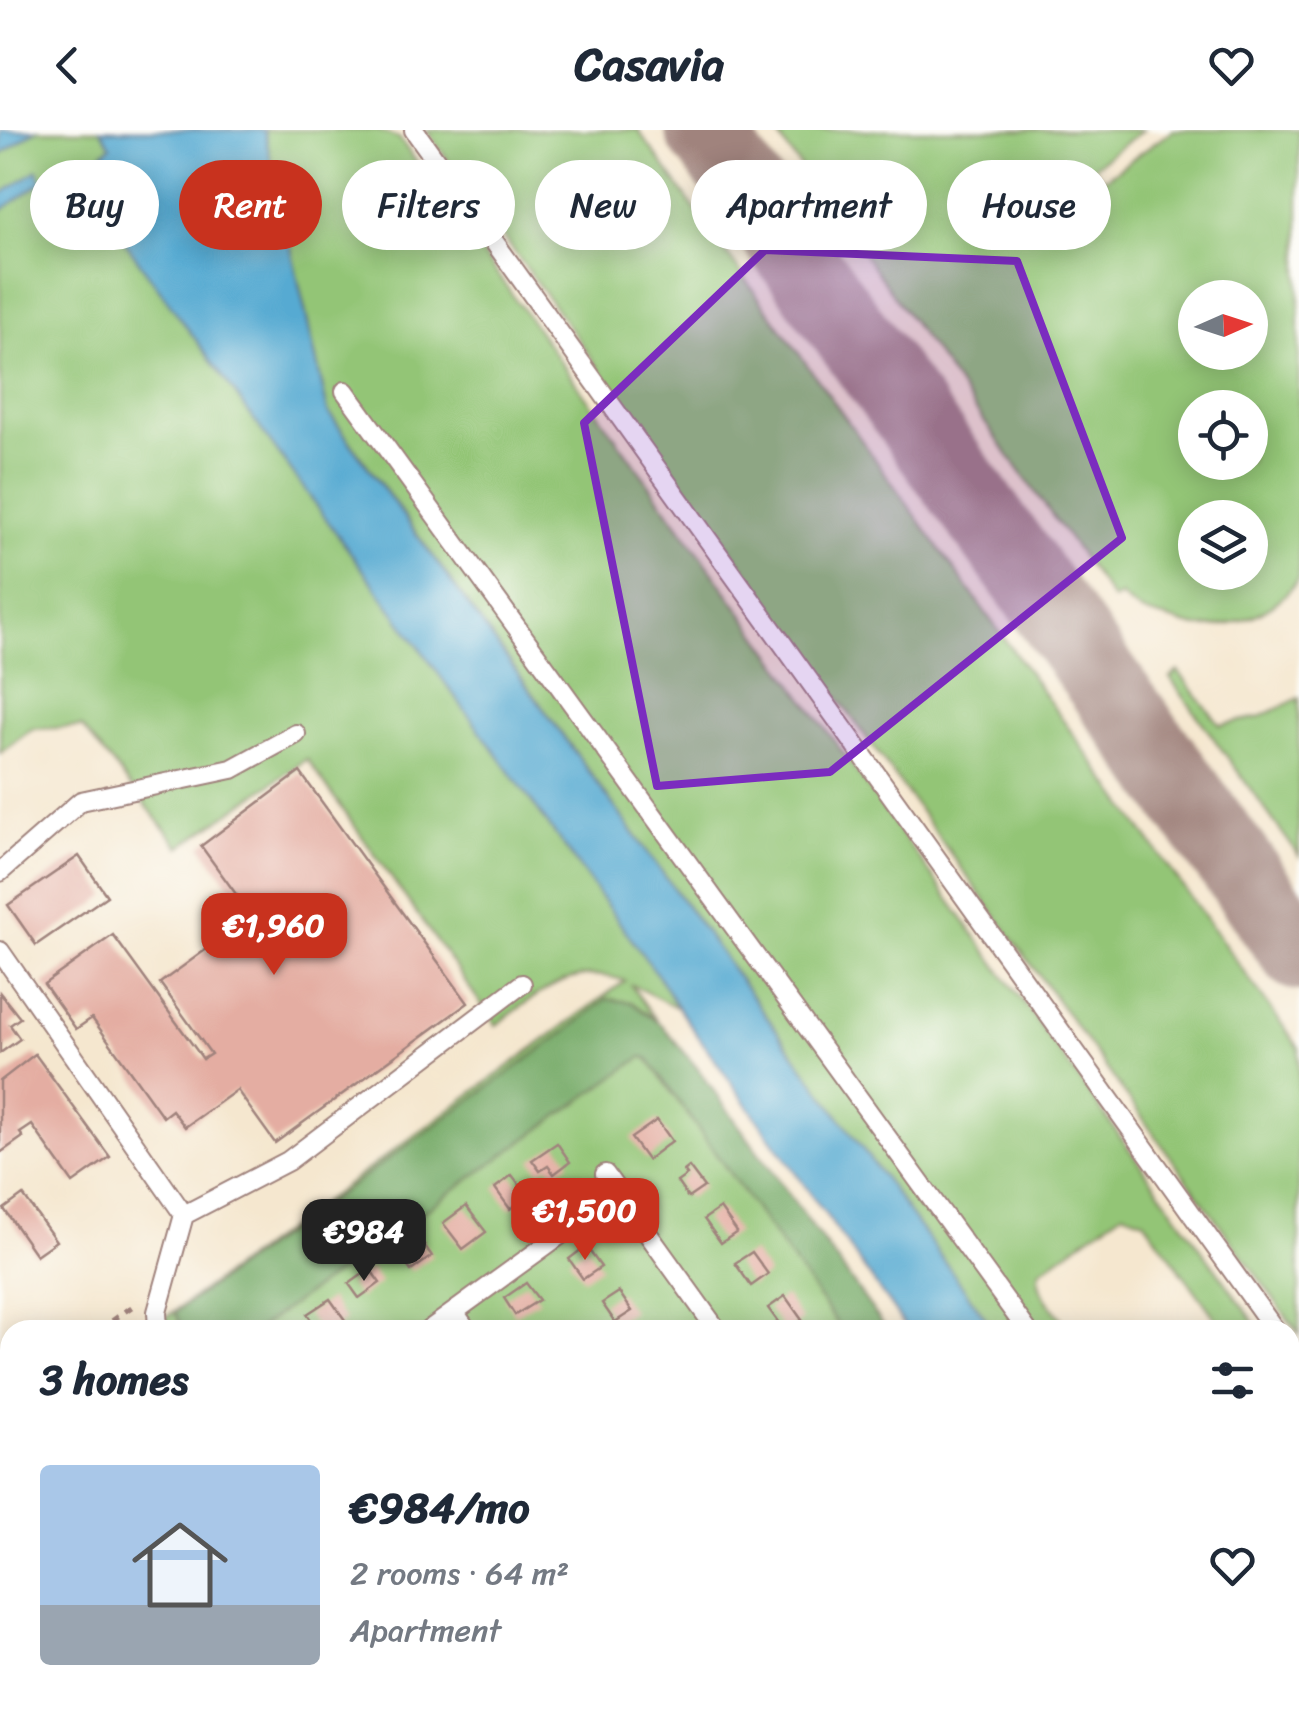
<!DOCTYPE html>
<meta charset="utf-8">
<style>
:root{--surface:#fff;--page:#f2f2f3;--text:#1f2937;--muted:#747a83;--line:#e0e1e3;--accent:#c8321e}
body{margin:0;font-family:Sriracha,sans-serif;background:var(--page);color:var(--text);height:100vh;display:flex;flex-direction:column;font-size:38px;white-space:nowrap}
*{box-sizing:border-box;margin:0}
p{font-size:32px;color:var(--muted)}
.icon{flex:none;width:55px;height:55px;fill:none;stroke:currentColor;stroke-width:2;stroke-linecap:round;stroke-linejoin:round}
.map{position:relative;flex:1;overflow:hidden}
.drawer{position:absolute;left:0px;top:1190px;width:1300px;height:390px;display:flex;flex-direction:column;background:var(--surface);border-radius:30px 30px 0 0;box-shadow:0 5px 25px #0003}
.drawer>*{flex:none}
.top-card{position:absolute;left:30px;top:30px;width:1240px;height:90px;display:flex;gap:20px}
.needle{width:65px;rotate:87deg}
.controls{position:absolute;left:1178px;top:150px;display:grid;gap:20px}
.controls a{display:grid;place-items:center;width:90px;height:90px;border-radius:50%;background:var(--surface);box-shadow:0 5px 25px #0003;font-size:50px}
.price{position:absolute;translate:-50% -85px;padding:0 22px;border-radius:20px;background:var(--accent);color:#fff;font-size:32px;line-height:65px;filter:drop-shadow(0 2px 5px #0008)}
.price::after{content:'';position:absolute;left:50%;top:60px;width:30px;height:22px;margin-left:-15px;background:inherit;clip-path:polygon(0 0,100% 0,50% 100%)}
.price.selected{background:#222;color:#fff}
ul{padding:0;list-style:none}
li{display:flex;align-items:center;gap:30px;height:250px;padding:0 40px}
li+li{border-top:2px solid var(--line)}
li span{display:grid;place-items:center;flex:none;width:280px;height:200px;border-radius:10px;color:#555}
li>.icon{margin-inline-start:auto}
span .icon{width:120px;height:120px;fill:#fffc;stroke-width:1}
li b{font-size:42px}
h2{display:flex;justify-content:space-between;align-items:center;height:120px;padding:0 40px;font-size:42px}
.tag{padding:0 35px;border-radius:45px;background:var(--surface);box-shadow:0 5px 25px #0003;font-size:35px;line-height:90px}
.tag.selected{background:var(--accent);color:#fff}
header{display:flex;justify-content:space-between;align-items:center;height:130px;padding:0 40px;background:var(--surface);font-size:45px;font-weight:700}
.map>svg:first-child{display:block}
.industrial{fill:#d1bfbd}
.green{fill:#93c576;stroke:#6e7250;stroke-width:2.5;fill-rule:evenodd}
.forest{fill:#76aa67;stroke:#606449;stroke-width:2.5}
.water{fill:#56aad2;stroke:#50647e;stroke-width:2.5}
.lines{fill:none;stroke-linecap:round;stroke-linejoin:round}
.taxiway{stroke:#a0837d;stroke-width:78}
.building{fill:#e4ada2}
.service-casing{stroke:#a0837d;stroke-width:22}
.path{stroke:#a0837d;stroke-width:5;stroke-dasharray:8 8;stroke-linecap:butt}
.service{stroke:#fff;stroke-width:18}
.marked{fill:#7b2cbf;fill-opacity:0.2;stroke:#7b2cbf;stroke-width:8;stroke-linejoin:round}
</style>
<header><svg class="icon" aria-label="back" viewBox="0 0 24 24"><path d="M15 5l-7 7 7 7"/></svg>Casavia<svg class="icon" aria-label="heart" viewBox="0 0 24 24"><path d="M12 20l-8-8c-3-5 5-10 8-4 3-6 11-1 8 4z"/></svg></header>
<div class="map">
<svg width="1299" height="1580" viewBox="0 0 1299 1580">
<rect width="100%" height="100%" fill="#fdfcf7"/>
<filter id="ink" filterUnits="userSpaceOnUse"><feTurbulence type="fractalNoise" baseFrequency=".01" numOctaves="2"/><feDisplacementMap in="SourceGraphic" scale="20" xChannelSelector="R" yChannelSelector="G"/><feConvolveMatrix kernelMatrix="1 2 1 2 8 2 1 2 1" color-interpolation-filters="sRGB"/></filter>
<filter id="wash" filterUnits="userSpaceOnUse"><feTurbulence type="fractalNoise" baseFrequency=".0048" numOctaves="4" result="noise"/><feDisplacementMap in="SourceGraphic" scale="40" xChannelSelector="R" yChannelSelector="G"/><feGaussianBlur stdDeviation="2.25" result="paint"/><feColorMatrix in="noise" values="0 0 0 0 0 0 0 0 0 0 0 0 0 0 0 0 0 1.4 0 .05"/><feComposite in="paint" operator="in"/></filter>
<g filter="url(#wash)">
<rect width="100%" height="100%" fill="#f5e7cf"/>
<path class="industrial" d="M10 1333V1570H328L336 1580H0V1342Z"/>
<path class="green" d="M36 0H100L111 16 78 47 659 847 678 878 630 854 882 1200H149L625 851C570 832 538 865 496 895L307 629 180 717 82 597 32 599 0 623V25Z
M264 0H376L399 8 1260 1200H1224L1144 1090 1123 1082 1041 1140C1031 1160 1058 1183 1070 1200H994L328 281Z
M426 0H638L1299 918V1204Z
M774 0H1143L1093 37 1103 50 1173 0H1299V448C1278 480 1236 499 1198 497 1188 496 1177 492 1168 489 1148 484 1135 481 1121 466L1113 470ZM1195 168H1250V222H1195ZM1195 278H1250V332H1195ZM1195 388H1250V442H1195Z
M1178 541 1220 595 1260 587 1299 568V726L1170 548Z
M1290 1241 1299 1254V1304L1290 1291Z
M350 1570H1151L1158 1580H357Z"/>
<path class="forest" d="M606 869 631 872 662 895 698 939 887 1200H842L647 928 642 927 256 1200H183L175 1182 568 900Z
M302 1570H344L352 1580H309Z
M1110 1570H1152L1159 1580H1117Z"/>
<path class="water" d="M0 0H36L0 25Z
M100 0H264L328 282 994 1200H908L678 878 659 847 77 46 111 16Z
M37 40 42 52 0 81V65Z
M587 1570H652L639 1580H575Z
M1173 1570H1249L1255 1580H1180Z"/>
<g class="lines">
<path class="taxiway" d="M704 0 1299 822"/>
</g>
<g id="blocks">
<path class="building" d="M300 642 468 873 275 1013 237 960 185 997 172 980 163 987 92 888 76 899 44 854 113 805 203 929 211 924 160 853 252 786 201 716Z
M79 726 107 766 36 815 8 775Z
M0 863 20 888 10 895 20 909 0 923Z
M35 924 110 1027 73 1053 32 995 20 1003 23 1007 0 1023V951Z
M657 990 672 1011 647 1030 631 1008Z
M557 1013 570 1032 554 1044 548 1036 540 1041 532 1030Z
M689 1037 704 1057 688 1068 677 1052 687 1045 684 1041Z
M512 1045 528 1066 510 1079 495 1058Z
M23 1065 56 1111 36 1125 4 1079Z
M466 1076 486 1102 463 1119 443 1093Z
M720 1078 737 1102 721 1113 704 1089Z
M422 1112 432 1126 411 1141 401 1127Z
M586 1116 601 1137 583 1149 569 1129Z
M752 1122 768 1144 751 1156 735 1133Z
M370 1139 380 1153 359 1168 349 1154Z
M526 1153 539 1170 515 1185 504 1168Z
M619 1162 632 1181 615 1192 602 1173Z
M785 1166 802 1190 789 1200H784L768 1178Z
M330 1169 345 1190 331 1200H318L307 1184Z
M213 1570H297L301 1575 293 1580H199Z
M412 1570H424L431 1580H398Z
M823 1570H828L835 1580H809Z"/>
</g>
</g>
<g filter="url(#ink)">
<use href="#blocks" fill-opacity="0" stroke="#a0837d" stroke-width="2.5"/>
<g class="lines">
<g class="service-casing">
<path id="service" d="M414 0 1275 1200
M345 261 1027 1200
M0 742 81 671 232 639 296 604
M0 821 184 1085 157 1182 158 1200
M605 1044 717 1200
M184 1085 288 1031 522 854
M454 1182 467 1200
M429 1200 618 1063
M1290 1220 1299 1233
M0 1231 10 1245
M0 1325 10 1318
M1290 1511 1299 1515
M483 1570 490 1580
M984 1570 991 1580
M518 1580 532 1570
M779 1580 793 1570"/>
</g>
<path class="path" d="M99 1200 133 1176"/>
<use href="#service" class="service"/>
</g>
</g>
<path class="marked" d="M765 120 1017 131 1122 408 830 642 657 656 584 293Z"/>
</svg>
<div class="controls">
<a><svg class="needle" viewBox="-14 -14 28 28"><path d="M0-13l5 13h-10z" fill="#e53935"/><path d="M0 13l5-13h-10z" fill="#747a83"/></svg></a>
<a><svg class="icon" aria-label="locate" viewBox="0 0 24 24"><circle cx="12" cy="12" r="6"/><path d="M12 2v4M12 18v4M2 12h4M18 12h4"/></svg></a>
<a><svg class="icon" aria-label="layers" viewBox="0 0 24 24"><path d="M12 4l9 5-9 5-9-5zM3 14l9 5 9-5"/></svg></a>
</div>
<b class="price" style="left:274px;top:848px">€1,960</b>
<b class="price" style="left:585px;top:1133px">€1,500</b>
<b class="price selected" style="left:364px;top:1154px">€984</b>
<div class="top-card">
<a class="tag">Buy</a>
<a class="tag selected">Rent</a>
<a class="tag">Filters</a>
<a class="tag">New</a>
<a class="tag">Apartment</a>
<a class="tag">House</a>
</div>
<section class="drawer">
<h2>3 homes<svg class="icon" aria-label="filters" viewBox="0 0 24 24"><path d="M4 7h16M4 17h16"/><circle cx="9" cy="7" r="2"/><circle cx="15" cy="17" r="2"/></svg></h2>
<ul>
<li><span style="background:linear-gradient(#a9c7e8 70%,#9aa5b1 0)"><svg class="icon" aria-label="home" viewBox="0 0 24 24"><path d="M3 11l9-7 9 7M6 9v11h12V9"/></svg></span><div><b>€984/mo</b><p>2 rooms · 64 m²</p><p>Apartment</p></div><svg class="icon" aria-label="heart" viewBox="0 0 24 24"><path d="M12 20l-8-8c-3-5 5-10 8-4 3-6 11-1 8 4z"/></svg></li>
</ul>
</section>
</div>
